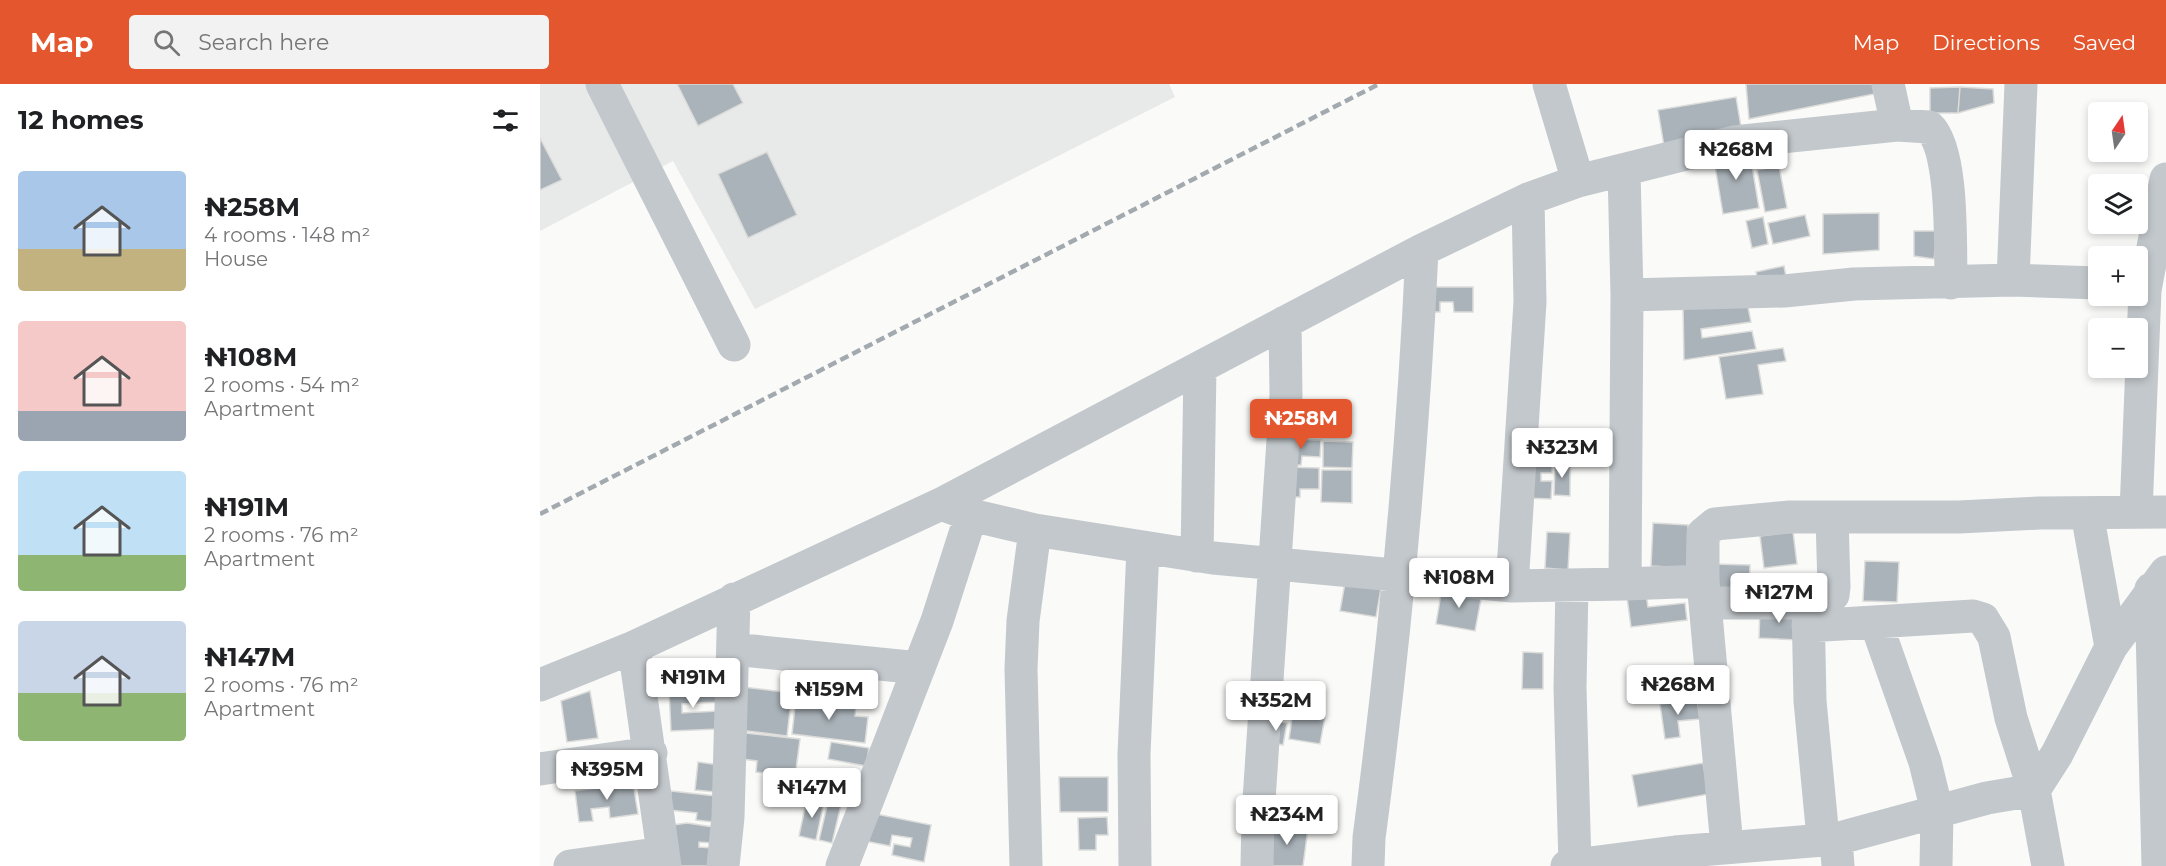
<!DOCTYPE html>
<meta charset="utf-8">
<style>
:root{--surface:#fff;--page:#f2f2f2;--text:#202124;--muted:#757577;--accent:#e4572e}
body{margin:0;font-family:Montserrat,sans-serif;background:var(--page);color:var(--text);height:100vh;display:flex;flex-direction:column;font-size:22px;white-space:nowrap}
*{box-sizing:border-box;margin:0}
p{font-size:20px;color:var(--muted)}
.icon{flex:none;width:33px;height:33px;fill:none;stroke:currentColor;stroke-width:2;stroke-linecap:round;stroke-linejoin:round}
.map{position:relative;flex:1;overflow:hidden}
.panel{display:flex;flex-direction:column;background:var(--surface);width:540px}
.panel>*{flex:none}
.needle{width:39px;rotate:13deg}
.controls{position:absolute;left:1548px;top:18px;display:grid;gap:12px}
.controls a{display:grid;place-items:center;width:60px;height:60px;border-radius:6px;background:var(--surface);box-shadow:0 3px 9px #0003;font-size:30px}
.price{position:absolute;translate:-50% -51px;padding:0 14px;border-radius:6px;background:#fff;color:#222;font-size:20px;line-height:39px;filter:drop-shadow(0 2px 3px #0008)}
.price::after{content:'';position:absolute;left:50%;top:36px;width:18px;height:14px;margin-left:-9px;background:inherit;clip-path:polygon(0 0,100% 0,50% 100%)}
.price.active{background:var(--accent);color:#fff}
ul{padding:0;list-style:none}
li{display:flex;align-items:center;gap:18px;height:150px;padding:0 18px}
li span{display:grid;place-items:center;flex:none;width:168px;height:120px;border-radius:6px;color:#555}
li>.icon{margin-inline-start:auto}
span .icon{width:72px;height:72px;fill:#fffc;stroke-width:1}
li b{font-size:26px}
h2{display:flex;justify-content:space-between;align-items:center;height:72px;padding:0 18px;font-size:26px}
header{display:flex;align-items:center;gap:36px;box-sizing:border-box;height:84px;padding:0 30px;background:var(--accent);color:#fff}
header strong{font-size:28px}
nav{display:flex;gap:33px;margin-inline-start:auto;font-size:21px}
.search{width:420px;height:54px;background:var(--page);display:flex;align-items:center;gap:15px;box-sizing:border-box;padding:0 21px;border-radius:6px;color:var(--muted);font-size:22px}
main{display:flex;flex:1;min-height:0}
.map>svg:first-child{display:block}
.built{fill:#e8e9e9}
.building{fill:#aab3b9;stroke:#dcdcda;stroke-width:1.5}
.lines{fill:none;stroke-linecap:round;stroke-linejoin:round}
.minor{stroke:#c3c8cc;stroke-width:33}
.rail{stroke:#a2aab0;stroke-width:4.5;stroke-dasharray:9 4.5;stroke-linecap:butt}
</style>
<header>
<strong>Map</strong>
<div class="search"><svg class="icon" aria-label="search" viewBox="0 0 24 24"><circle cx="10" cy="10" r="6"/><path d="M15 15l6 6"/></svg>Search here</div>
<nav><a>Map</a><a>Directions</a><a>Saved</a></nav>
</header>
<main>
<section class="panel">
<h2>12 homes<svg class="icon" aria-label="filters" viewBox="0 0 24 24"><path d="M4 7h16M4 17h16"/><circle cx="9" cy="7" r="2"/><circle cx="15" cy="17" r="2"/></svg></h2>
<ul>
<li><span style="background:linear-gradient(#a9c7e8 65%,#c2b280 0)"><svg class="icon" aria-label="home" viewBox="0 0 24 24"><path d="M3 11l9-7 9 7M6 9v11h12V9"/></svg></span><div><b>₦258M</b><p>4 rooms · 148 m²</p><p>House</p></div></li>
<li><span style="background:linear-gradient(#f6c9c9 75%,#9aa5b1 0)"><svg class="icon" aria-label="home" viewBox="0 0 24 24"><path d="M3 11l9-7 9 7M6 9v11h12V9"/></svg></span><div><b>₦108M</b><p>2 rooms · 54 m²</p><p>Apartment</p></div></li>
<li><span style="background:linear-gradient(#bfe0f5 70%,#8fb573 0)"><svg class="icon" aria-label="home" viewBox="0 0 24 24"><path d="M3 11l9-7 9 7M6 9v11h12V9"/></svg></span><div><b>₦191M</b><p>2 rooms · 76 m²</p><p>Apartment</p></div></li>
<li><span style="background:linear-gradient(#c9d6e8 60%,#8fb573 0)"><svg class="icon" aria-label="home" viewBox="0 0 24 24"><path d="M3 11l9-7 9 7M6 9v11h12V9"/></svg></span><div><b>₦147M</b><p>2 rooms · 76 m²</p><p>Apartment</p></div></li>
</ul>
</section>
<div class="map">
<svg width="1626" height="782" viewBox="0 0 1626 782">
<rect width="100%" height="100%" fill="#fafaf8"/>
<path class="built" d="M0 0H629L635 13 215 225 133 77 0 147Z"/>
<path class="building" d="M137 0H193L203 19 158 42Z
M1206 0H1333L1334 10 1209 35Z
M1420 3 1418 29H1390V4Z
M1420 3 1453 5 1454 19 1418 29Z
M1196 13 1202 49 1124 62 1118 26Z
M0 54 22 96 0 106Z
M1209 64 1219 124 1183 130 1173 70Z
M227 68 257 131 208 154 178 90Z
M1239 82 1247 124 1225 128 1217 86Z
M1339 129V166L1283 170V130Z
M1265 131 1270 152 1233 160 1228 139Z
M1223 133 1228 160 1212 164 1206 137Z
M1374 147H1398L1394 175 1374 172Z
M1244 182 1247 198 1219 204 1216 188Z
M889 203H933V228H914L913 218H900V228H889Z
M1143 223H1208L1211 238 1161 245 1162 254 1212 247 1216 265 1144 276Z
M1243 264 1246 277 1218 281 1223 310 1186 315 1179 273Z
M745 355 781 356 780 373 762 372 761 381H745Z
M783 357 813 358 812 384 783 383Z
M988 378 1012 379V389H1001V397H1012L1011 415 987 414Z
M1015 378 1030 379V412L1014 411Z
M744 383 779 384V405H760V413H744Z
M782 386H812V419L781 418Z
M1113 439 1148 441 1147 484 1111 482Z
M1007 448 1030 449 1028 486 1005 484Z
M1253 448 1257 480 1224 484 1220 452Z
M1325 477 1359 478 1357 518 1323 517Z
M1172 480 1210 481 1209 508 1172 507Z
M806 493 842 499 836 533 800 527Z
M1105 503 1108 523 1145 519 1147 536 1091 543 1086 506Z
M902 504 942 510 935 547 896 540Z
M1220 524 1258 526V556L1219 554Z
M983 568 1003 569V605H982Z
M178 603V618L142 620V629L179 627V645L131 647 129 605Z
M203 603 252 609 247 652 199 646Z
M50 607 58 654 27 658 21 617Z
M256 614 316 621 315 632 328 633 325 659 252 650Z
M1157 616 1160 635 1138 637 1140 653 1125 655 1120 620Z
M753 628 785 633 780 660 749 655Z
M728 636 747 639 743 661 725 657Z
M205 649 260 655 255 693 216 688 217 677 202 675Z
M291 658 329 664 326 682 288 675Z
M158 678 179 681 176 708 155 706Z
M1163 679 1169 710 1098 723 1092 691Z
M519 693H568V728H520Z
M93 699 98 730 70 734 69 723 51 725 53 737 39 738 35 707Z
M131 707 176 712 173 738 156 736 157 729 129 726Z
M267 714 284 718 276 756 259 752Z
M288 718 301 721 292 759 279 756Z
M331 729 391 741 384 778 352 771 354 760 370 763 372 754 352 751 350 762 325 757Z
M567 733 568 751H556V766H539L538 734Z
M147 739 173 743 172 759 159 758V763L173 764 172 782H137L133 741Z
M733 740 768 744 763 782H727Z"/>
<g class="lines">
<path class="minor" d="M62 0 194 261
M1009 0 1038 97
M1348 0 1357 41
M1473 196 1481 0
M1087 211 1244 207 1314 200 1473 196 1558 199
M401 420 882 166 988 115 1038 97 1194 58 1357 41 1389 43C1414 66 1410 163 1411 199
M1596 428 1605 206 1626 95
M1547 429 1571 563
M657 472 660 283
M1163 497 1187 763
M1085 500 1163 497V450L1175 440 1250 433H1419L1500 429 1626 428
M1032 501 1030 604 1035 781
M972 502 990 218 988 115
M1611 505 1618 782
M1166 519H1284L1293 511 1294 503 1292 433
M1268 521 1270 617 1283 754
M1336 539 1385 678 1397 727 1396 782
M1268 542 1433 532 1443 535 1454 553 1471 634 1494 706 1508 782
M94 563 401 420 431 431 495 446 673 474 972 502 1085 500 1087 211 1084 86
M193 565 379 584
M0 601 94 563 125 782
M0 685 111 669
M1296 755 1298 782
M30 782 123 769
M183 782 188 733 194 515
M302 782 397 537 431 431
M486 782 481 585 483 537 495 446
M595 782 594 670 603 464
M717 782 718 731 746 311 745 238
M828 782 829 754C855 557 873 364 882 166
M1027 782 1135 768 1296 755 1447 714 1494 706 1517 670 1571 563 1626 488"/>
<path class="rail" d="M0 430 839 0"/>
</g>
</svg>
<div class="controls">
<a><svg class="needle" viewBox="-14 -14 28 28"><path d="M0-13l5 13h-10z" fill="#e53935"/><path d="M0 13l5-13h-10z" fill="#757577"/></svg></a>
<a><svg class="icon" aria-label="layers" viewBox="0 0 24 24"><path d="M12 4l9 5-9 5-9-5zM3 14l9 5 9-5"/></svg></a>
<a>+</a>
<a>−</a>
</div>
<b class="price" style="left:1196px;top:97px">₦268M</b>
<b class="price active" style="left:761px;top:366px">₦258M</b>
<b class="price" style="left:1022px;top:395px">₦323M</b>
<b class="price" style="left:919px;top:525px">₦108M</b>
<b class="price" style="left:1239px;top:540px">₦127M</b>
<b class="price" style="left:153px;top:625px">₦191M</b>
<b class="price" style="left:1138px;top:632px">₦268M</b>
<b class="price" style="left:289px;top:637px">₦159M</b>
<b class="price" style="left:736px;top:648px">₦352M</b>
<b class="price" style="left:67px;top:717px">₦395M</b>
<b class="price" style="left:272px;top:735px">₦147M</b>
<b class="price" style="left:747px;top:762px">₦234M</b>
</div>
</main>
